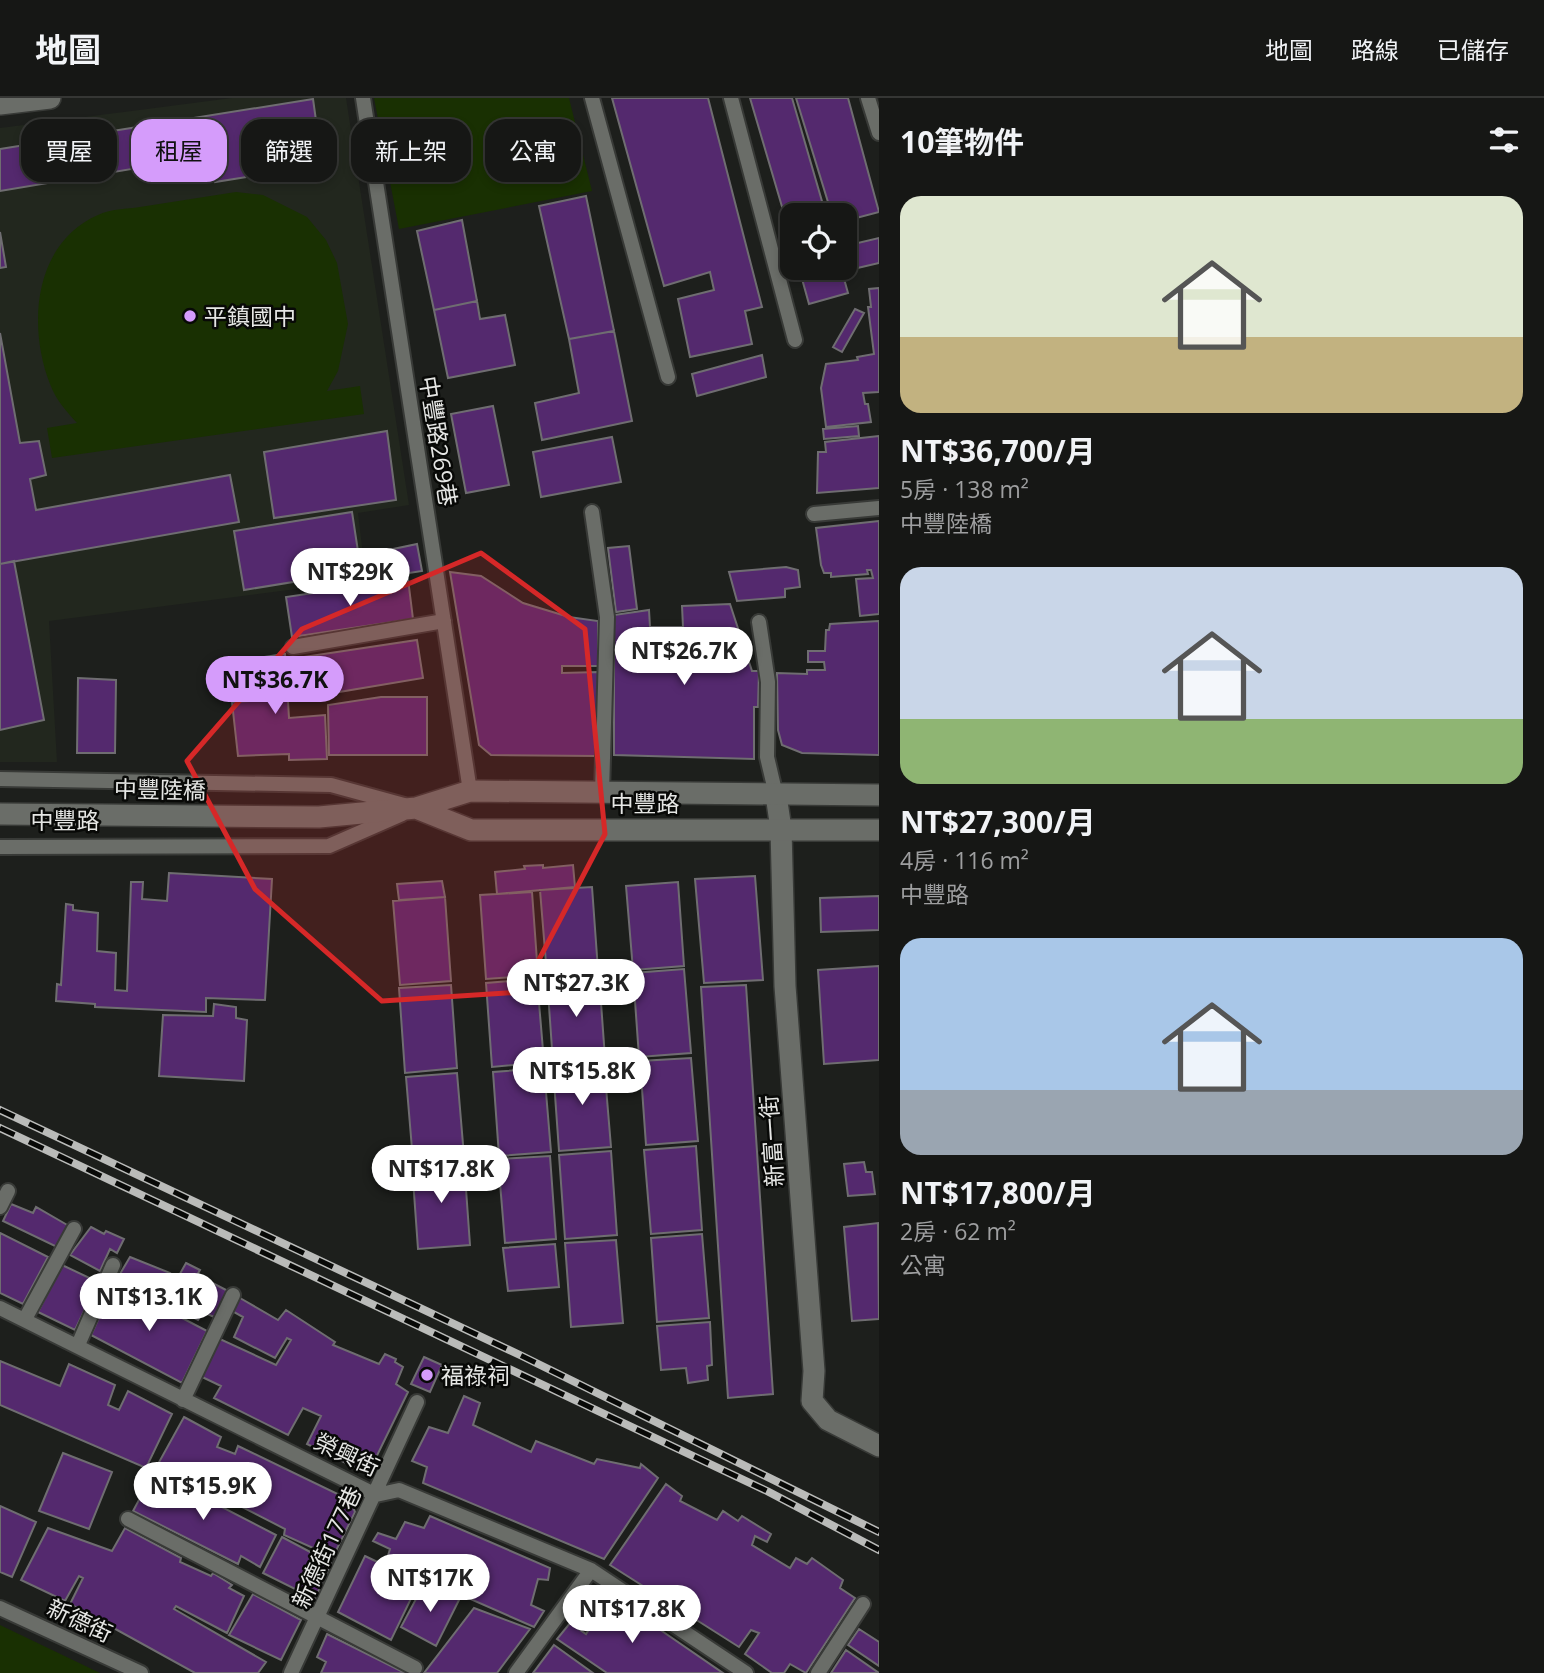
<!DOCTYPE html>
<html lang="zh-TW">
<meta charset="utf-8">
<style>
:root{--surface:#161715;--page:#1f201e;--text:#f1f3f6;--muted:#9e9fa0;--line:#353634;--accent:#d59cfb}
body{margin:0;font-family:"Open Sans","Noto Sans TC",sans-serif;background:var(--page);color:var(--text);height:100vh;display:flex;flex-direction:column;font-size:26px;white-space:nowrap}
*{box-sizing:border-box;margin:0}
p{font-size:23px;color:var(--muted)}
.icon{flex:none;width:38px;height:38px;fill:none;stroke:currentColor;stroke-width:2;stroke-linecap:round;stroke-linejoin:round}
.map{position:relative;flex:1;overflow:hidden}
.details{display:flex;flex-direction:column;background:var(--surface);width:665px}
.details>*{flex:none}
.banner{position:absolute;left:21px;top:21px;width:665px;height:63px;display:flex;gap:14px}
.controls{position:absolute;left:780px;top:105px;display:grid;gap:14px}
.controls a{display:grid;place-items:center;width:77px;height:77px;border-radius:14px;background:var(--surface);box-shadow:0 4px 10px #0003,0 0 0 2px var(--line);font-size:35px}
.price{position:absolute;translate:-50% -60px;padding:0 16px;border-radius:24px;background:#fff;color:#222;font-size:23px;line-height:46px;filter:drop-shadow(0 2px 4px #0008)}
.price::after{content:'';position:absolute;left:50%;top:42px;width:21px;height:16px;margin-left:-10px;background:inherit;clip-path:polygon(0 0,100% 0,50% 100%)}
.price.active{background:var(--accent);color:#111}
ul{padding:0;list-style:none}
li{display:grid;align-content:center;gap:14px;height:371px;padding:0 21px}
li span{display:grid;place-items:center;height:217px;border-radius:21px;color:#555}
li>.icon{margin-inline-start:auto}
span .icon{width:126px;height:126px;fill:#fffc;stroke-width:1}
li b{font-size:30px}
h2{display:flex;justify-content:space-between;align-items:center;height:84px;padding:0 21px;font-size:30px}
.tag{padding:0 24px;border-radius:21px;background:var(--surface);box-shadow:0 4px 10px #0003,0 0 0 2px var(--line);font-size:24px;line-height:63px}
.tag.active{background:var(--accent);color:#111}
header{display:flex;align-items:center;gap:42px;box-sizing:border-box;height:98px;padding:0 35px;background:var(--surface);border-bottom:2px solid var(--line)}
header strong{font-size:33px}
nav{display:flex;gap:38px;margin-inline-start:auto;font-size:24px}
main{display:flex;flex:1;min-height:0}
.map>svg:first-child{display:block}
.built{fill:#22271e}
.green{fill:#193002}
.building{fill:#54296e;stroke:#6f6d71;stroke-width:2}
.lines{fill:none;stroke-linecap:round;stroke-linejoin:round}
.lane-casing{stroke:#383a37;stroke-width:18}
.street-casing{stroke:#383a37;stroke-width:24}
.secondary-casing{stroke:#383a37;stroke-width:24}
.lane{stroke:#6a6d68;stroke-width:14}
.street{stroke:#6a6d68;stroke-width:21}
.secondary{stroke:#6a6d68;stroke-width:21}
.rail-casing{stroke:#babbb9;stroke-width:8}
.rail{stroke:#080907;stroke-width:5;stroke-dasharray:16;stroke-linecap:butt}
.marked{fill:#d62828;fill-opacity:0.2;stroke:#d62828;stroke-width:5;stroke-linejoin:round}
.poi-dot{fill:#d59cfb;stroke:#080907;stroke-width:2.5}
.labels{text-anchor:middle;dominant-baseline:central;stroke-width:5;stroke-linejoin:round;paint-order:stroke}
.poi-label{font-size:23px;fill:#e5e6e4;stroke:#080907;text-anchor:start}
.street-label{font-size:23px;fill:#e5e6e4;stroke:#080907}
</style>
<header>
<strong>地圖</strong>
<nav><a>地圖</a><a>路線</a><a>已儲存</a></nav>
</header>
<main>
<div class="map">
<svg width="879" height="1575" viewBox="0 0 879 1575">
<rect width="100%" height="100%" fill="#1d1f1c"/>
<path class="built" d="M232 0H346L409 407 358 415 366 482 49 523 57 664H0V30Z"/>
<path class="green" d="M374 0H569L592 93 399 131Z
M236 94 263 97 307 119 326 142 337 165 348 226 338 273 327 293 360 288 364 316 52 360 47 330 77 325C66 313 56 302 50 286 27 227 34 145 98 117 110 111 127 111 140 109 172 104 204 99 236 94Z
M0 1527 100 1575H0Z"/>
<path class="building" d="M612 0H708L762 209 745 213 752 246 690 259 678 201 714 192 710 174 664 188Z
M750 0H792L826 117H793V146Z
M796 0H848L879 114 845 123V117H832Z
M313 1 320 51 269 58 271 75 215 84 211 65 163 71 161 66 0 93V51Z
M586 98 614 233 569 241 539 108Z
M462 122 477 203 434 212 417 133Z
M0 134 6 169 0 170Z
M879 140V165L849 172 845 148Z
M799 170H841L848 195 809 206Z
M879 190V294L863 295 865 306H868L871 324 826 329 821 290 826 266 858 262 857 259 874 256 868 209H871L869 191Z
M477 203 480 221 505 217 515 267 448 280 434 212Z
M855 211 864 215 842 254 833 249Z
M614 233 632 323 542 342 535 305 579 295 569 241Z
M0 235 20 345 39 343 46 377 30 381 36 412 230 377 239 424 0 466Z
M762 257 766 279 697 298 692 276Z
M493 308 509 387 466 395 451 316Z
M858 328 859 338 824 341 823 331Z
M387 333 396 402 274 420 264 354Z
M879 338V390L817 395 818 354H826L825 344Z
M612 339 621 384 541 399 533 354Z
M352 414 361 473 244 492 234 433Z
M879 423V516L860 518 856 481 873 480 871 472H867L868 476 831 479V475H824L821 467 816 430Z
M417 446 422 473 377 480 376 470 384 453Z
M629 448 637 511 616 514 608 450Z
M14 463 44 622 0 632V466Z
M786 469 798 472 800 489 785 491V499L737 503 729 474Z
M450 474 481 478 523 505 569 519 598 523V568H562V575L598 574 597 658 491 657 479 647Z
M408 481 413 521 292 539 286 499Z
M730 506 752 573H759L758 609H754V661L614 657V517L649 512 650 529H683L682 508Z
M879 523V657L802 655 782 647 778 632 777 575 807 576V572H825L824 564H808V553H825L826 532H829L830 526Z
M417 542 423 580 297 601 296 597 290 599 287 583 294 582 291 563H298L297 560Z
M285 556 289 620 325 617 327 661 289 662V656L238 658 232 604 249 603 243 562Z
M78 580 116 582 115 655H77Z
M381 599H427V657H329L328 607Z
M543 767V770L573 767 575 789 497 796 495 774 525 771 524 768Z
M169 775 272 781 265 902 206 900V914L95 909V906L56 903 57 886 61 887 66 806 73 807V812L98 815 97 853 116 855 115 892 127 893 131 784H143L142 801 167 803Z
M755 778 763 882 704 885 695 781Z
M442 783 445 799 399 802 397 786Z
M678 784 684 868 633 872 626 788Z
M592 789 598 872 547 877 540 792Z
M532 794 538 877 486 881 480 797Z
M879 798V832L821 834 820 800Z
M445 799 451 883 400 887 393 803Z
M879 868V962L824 966 818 872Z
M684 871 691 955 639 959 633 875Z
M599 877 605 960 553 965 547 880Z
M537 881 544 964 492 969 486 885Z
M451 887 457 970 405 975 399 890Z
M746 887 773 1296 728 1300 701 889Z
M214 906 236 909V920L247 922 244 983 159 978 163 917 213 918Z
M691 960 698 1043 646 1047 640 963Z
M604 965 611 1049 559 1053 553 969Z
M544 970 551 1054 499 1058 493 974Z
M457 975 464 1058 413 1063 406 979Z
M696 1048 702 1132 651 1136 644 1052Z
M611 1053 617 1137 565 1141 559 1057Z
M550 1058 556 1141 505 1145 498 1061Z
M464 1063 470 1147 418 1151 412 1067Z
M864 1064 866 1074H872L875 1096 848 1098 844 1066Z
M11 1106 33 1115 36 1109 69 1128 57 1149 3 1123Z
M878 1125 879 1221 852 1223 844 1129Z
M91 1129 104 1136 106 1133 124 1141 117 1155 110 1151 100 1173 70 1157Z
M0 1135 48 1159 23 1206 0 1195Z
M702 1136 709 1220 657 1224 651 1140Z
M616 1142 623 1225 571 1229 565 1145Z
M555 1146 559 1189 508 1193 503 1150Z
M130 1159 170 1175 159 1202 117 1181Z
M186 1165 200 1172 197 1177 228 1193 214 1219 203 1214 198 1222 170 1207 175 1195 171 1192Z
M62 1167 98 1184 75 1232 38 1214Z
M115 1185 207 1233 182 1285 91 1237Z
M240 1200 278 1222 286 1212 335 1244 333 1247 379 1266 385 1256 396 1261 395 1264 403 1269 396 1286 408 1294 368 1376 307 1346 321 1318 303 1310 288 1337 214 1300 221 1288 200 1278 220 1241 276 1267 291 1242 287 1240 275 1260 234 1239 243 1219 232 1213Z
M710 1224 712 1267 707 1268 708 1282 688 1285 686 1270 661 1272 657 1228Z
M424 1259 442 1267 430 1294 411 1286Z
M0 1263 60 1288 69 1266 115 1287 108 1307 119 1312 128 1293 172 1316 146 1370 0 1307Z
M464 1298 480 1305 473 1327 531 1354 536 1343 594 1366 597 1361 640 1370 641 1366 658 1380 604 1461 423 1385 427 1369 412 1363 429 1329 448 1335Z
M184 1319 221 1339 217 1349 235 1356 238 1348 350 1402 355 1414 333 1459 284 1437 285 1431 158 1366Z
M63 1355 112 1374 89 1431 39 1413Z
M154 1374 276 1437 260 1469 241 1458 238 1466 133 1413Z
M666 1386 682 1398 680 1403 717 1422 723 1413 738 1423 742 1418 771 1436 767 1444 755 1438 752 1447 790 1470 796 1460 807 1466 812 1460 843 1482 840 1490 855 1500 806 1575 790 1566 784 1575H772L745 1556 759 1535 751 1532 739 1549 610 1467Z
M0 1408 36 1424 12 1479 0 1474Z
M430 1418 550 1470 548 1482 538 1481 531 1507 544 1513 534 1529 386 1464 390 1451 373 1443 378 1435 396 1441 405 1424 424 1430Z
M48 1430 112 1453 125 1430 181 1460 180 1464 211 1478 213 1475 232 1487 229 1490 244 1498 227 1535 176 1508 174 1511 266 1564 258 1575H195L70 1506 83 1480 79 1478 65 1503 21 1482Z
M282 1439 331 1465 315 1501 263 1475Z
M365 1458 419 1484 391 1542 338 1514Z
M424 1486 459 1502 436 1548 401 1529Z
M253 1496 301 1522 281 1562 229 1537Z
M611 1498 723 1575H607L557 1541 570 1525 586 1536Z
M474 1510 530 1531 497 1575H424Z
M859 1531 879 1544V1568L848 1547Z
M327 1536 405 1575H321L326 1564 317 1559Z
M554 1547 593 1575H533Z
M846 1552 879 1575H831Z"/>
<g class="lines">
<g class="lane-casing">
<path id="lane" d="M363 0 470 693
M592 0 668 279
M731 0 795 242
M868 0 879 35
M592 414 607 519 602 695
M814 416 879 410
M759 524 768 584 767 659 776 697
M293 549 444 523
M0 681 331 687 404 707
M0 749 329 748 402 716
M0 1109 8 1093
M0 1210 376 1397 399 1392 591 1472 746 1575
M25 1221 74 1131
M78 1247 113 1167
M183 1302 233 1197
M128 1421 415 1570
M0 1510 141 1575
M291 1575 417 1304
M516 1575 591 1472
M818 1575 863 1506"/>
</g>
<g class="street-casing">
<path id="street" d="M0 6 50 0
M776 697 781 731 785 888 814 1273 812 1303 828 1322 879 1348"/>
</g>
<g class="secondary-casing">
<path id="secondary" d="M416 710 471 732H879
M0 716 319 719 416 710 470 693 879 697"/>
</g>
<use href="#lane" class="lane"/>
<use href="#street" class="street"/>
<use href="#secondary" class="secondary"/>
<g class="rail-casing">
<path id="rail" d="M0 1012 522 1258 879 1434
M0 1030 767 1393 879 1452"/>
</g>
<use href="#rail" class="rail"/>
</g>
<path class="marked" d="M481 455 585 531 605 736 522 894 382 903 255 791 187 663 302 531Z"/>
<g class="poi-dot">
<circle cx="190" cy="218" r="7"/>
<circle cx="427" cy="1277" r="7"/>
</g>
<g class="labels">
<g class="poi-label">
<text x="204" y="218">平鎮國中</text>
<text x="441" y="1277">福祿祠</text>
</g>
<g class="street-label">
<text transform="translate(439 343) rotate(81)">中豐路269巷</text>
<text transform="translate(160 691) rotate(1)">中豐陸橋</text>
<text x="645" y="705">中豐路</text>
<text x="65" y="722">中豐路</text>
<text transform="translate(771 1043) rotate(-94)">新富一街</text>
<text transform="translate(347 1356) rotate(25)">榮興街</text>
<text transform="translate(326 1449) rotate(-65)">新德街177巷</text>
<text transform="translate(80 1522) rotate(25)">新德街</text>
</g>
</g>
</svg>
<div class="controls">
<a><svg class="icon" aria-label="locate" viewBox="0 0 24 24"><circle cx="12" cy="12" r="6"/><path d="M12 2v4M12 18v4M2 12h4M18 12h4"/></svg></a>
</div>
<b class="price" style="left:350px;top:510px">NT$29K</b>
<b class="price" style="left:684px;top:589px">NT$26.7K</b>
<b class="price active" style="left:275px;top:618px">NT$36.7K</b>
<b class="price" style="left:576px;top:921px">NT$27.3K</b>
<b class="price" style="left:582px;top:1009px">NT$15.8K</b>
<b class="price" style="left:441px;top:1107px">NT$17.8K</b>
<b class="price" style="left:149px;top:1235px">NT$13.1K</b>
<b class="price" style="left:203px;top:1424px">NT$15.9K</b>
<b class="price" style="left:430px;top:1516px">NT$17K</b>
<b class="price" style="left:632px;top:1547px">NT$17.8K</b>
<div class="banner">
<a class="tag">買屋</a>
<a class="tag active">租屋</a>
<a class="tag">篩選</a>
<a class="tag">新上架</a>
<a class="tag">公寓</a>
</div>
</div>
<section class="details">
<h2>10筆物件<svg class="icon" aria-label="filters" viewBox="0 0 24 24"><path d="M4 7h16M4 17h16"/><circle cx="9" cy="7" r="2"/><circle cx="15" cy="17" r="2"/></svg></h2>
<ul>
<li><span style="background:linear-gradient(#dfe7d0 65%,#c2b280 0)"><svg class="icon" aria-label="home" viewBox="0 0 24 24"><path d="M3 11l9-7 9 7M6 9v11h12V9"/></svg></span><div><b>NT$36,700/月</b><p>5房 · 138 m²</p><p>中豐陸橋</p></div></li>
<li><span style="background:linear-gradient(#c9d6e8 70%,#8fb573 0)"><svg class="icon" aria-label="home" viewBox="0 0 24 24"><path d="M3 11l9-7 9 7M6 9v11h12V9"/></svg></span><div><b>NT$27,300/月</b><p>4房 · 116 m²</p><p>中豐路</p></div></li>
<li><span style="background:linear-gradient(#a9c7e8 70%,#9aa5b1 0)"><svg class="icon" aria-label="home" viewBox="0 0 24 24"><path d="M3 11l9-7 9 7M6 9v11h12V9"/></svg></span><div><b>NT$17,800/月</b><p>2房 · 62 m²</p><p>公寓</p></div></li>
</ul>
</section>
</main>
